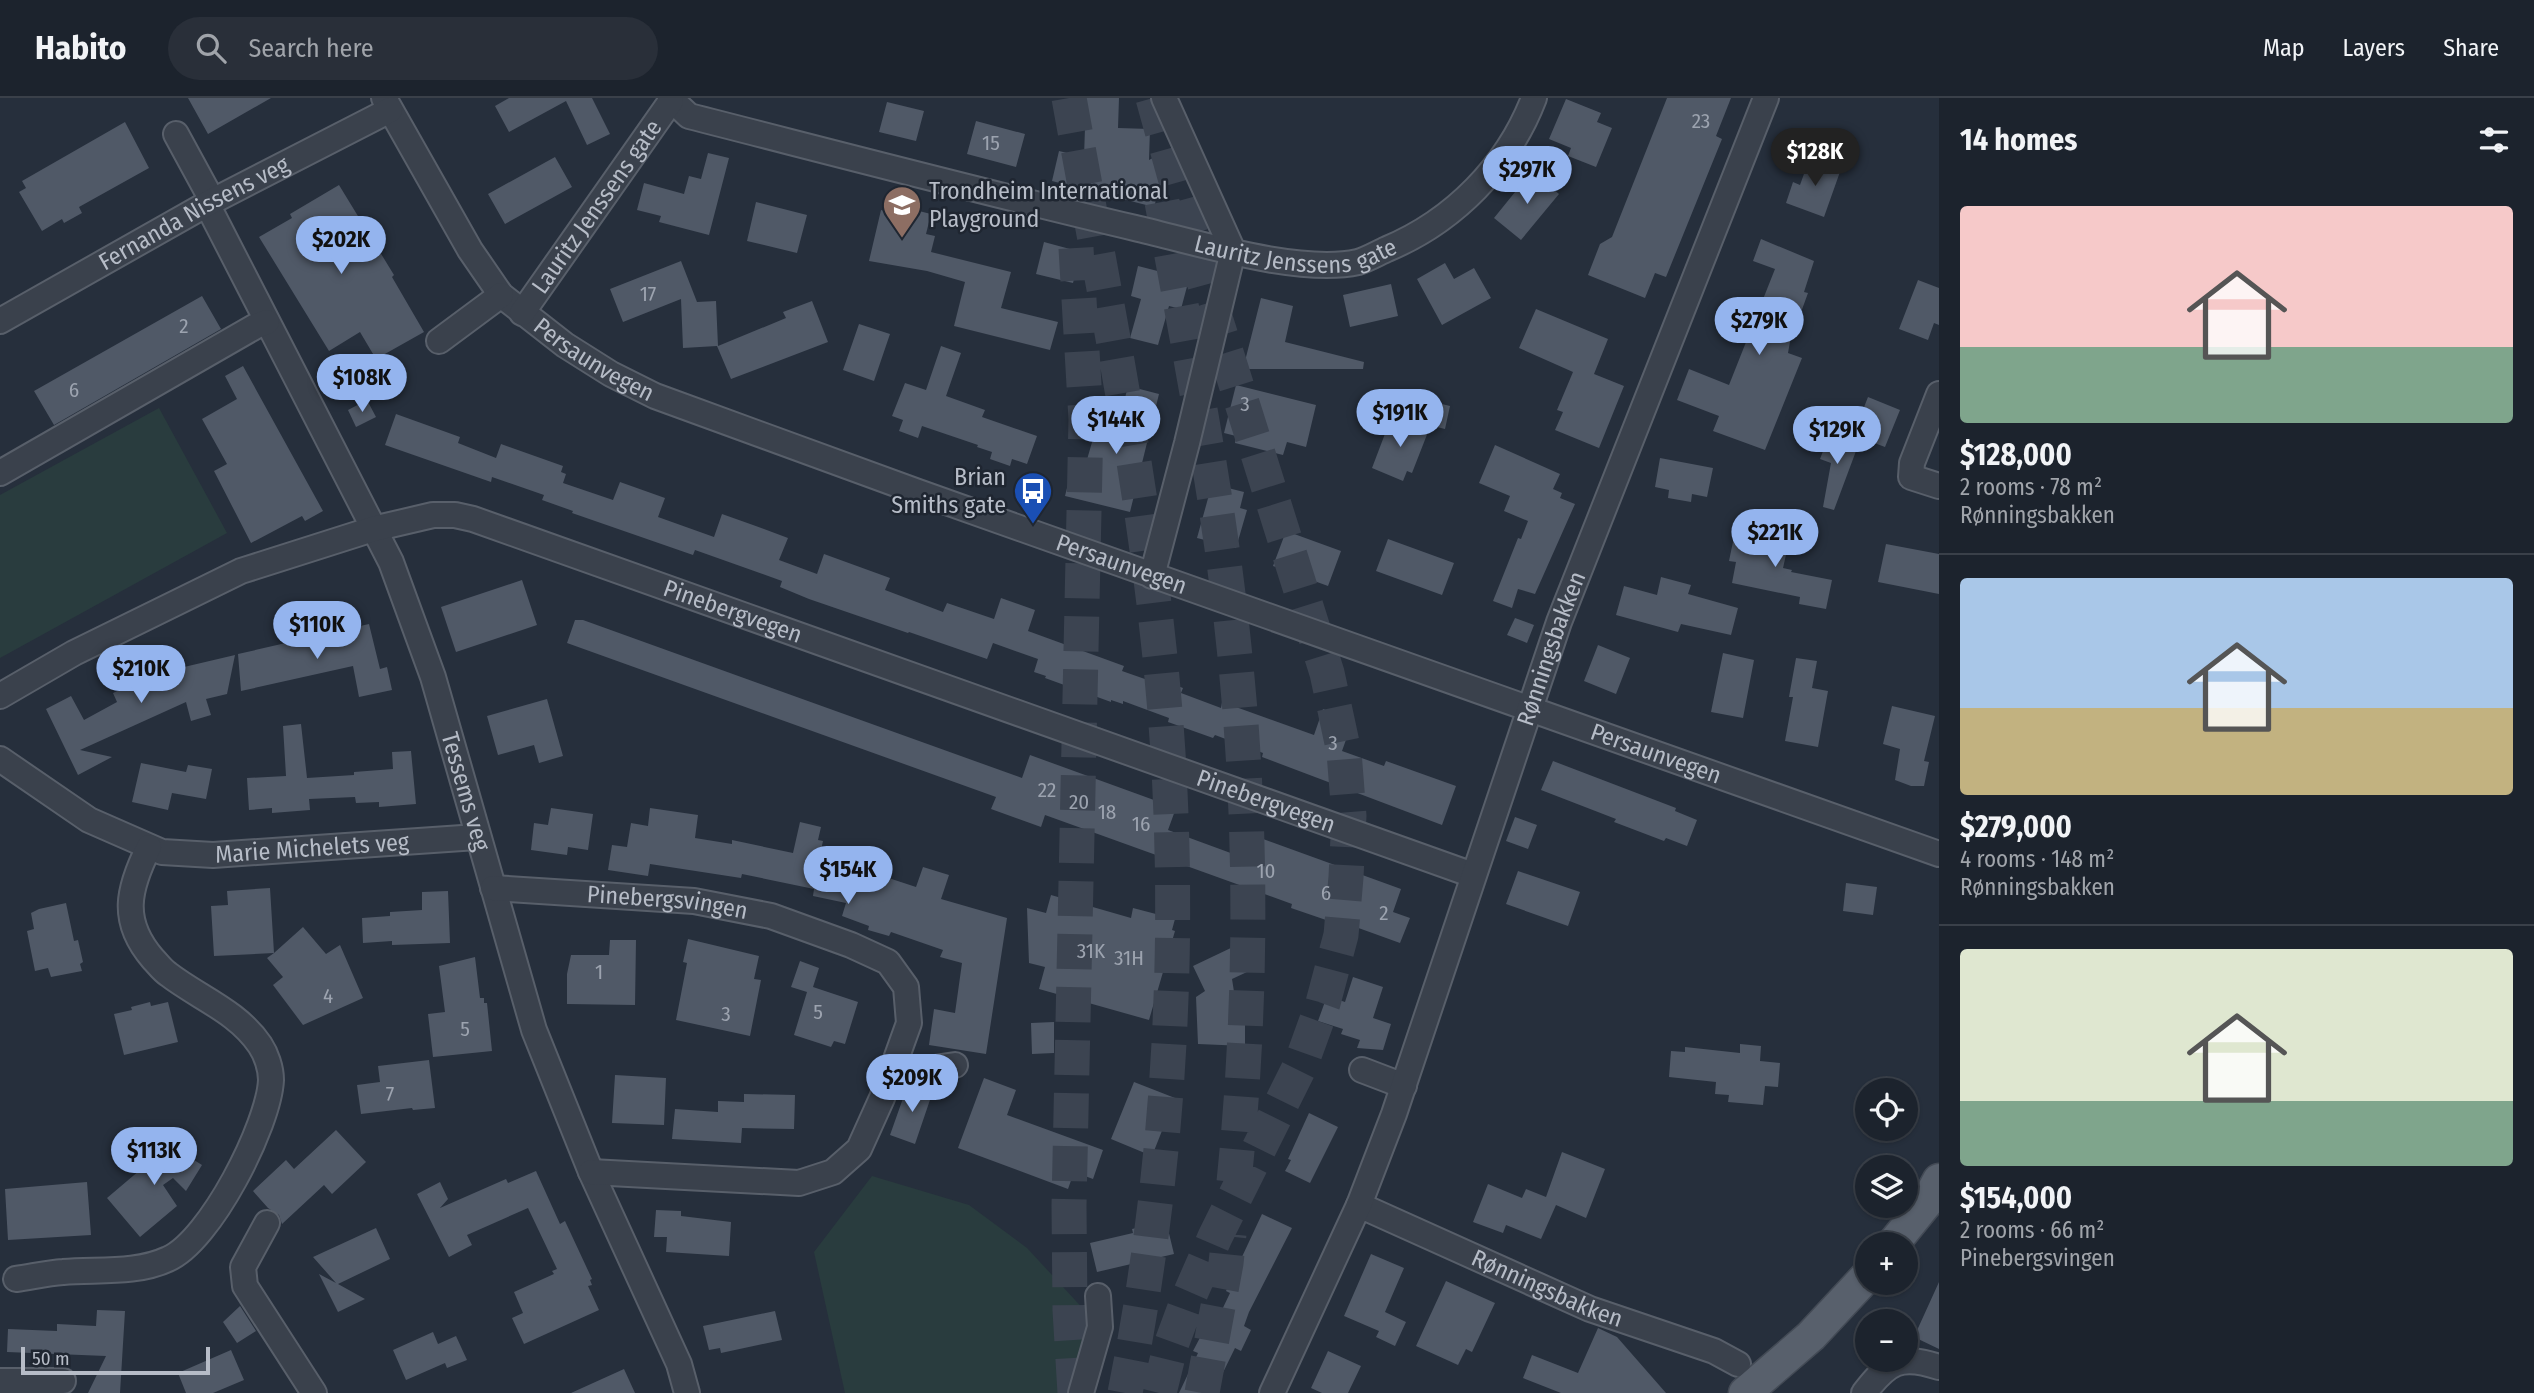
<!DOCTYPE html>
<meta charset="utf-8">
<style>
:root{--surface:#1c232d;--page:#292f39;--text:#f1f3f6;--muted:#a0a4aa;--line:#3a4049;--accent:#94b4ee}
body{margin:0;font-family:"Fira Sans Condensed",sans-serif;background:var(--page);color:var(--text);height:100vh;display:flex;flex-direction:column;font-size:26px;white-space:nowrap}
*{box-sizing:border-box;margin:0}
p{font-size:23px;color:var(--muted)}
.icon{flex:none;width:38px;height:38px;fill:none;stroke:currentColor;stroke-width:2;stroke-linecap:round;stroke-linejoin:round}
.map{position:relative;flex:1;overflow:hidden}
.drawer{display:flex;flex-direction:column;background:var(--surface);width:595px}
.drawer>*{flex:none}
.controls{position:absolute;left:1855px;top:980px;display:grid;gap:14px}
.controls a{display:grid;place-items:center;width:63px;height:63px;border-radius:50%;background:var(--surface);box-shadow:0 2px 5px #0004,0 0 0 2px var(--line);font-size:35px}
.scale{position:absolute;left:21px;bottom:18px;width:189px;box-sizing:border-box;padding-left:7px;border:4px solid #b6bcc7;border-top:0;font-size:19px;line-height:24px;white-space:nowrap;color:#b6bcc7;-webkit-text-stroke:5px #1f2631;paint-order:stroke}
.price{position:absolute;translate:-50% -60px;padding:0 16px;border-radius:24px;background:var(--accent);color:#111;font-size:23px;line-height:46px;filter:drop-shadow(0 2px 4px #0008)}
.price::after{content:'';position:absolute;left:50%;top:42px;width:21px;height:16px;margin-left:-10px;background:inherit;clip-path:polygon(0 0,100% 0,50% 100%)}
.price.on{background:#222;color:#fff}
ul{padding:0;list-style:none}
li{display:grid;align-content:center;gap:14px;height:371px;padding:0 21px}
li+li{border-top:2px solid var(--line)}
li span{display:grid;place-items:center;height:217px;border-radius:7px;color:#555}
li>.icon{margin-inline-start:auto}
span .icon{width:126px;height:126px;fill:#fffc;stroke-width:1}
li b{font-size:30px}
h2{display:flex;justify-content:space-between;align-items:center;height:84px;padding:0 21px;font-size:30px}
header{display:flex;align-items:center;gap:42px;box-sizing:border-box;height:98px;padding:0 35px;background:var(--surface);border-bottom:2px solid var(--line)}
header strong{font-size:33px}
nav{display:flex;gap:38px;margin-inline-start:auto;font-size:24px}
.search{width:490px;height:63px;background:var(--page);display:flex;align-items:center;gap:18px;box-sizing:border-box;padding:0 24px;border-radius:38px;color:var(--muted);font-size:26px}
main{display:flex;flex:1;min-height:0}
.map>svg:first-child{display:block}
.green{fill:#293c3e}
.building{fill:#505967}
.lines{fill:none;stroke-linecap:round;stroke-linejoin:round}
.highway-tunnel{stroke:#3c4451;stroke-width:35;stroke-dasharray:35 18;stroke-linecap:butt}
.minor-casing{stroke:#585f6a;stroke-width:28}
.major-casing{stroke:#434a55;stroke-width:35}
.minor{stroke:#3a414c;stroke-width:24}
.major{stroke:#58606c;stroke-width:32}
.labels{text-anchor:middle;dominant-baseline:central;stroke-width:5;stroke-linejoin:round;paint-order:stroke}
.number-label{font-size:21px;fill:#9ca3af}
.poi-label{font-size:24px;fill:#b6bcc7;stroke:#1f2631;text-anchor:start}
.street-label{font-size:24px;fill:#b6bcc7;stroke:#1f2631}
</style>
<header>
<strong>Habito</strong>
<div class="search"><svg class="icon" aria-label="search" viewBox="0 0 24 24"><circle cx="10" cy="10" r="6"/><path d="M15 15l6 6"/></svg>Search here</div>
<nav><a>Map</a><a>Layers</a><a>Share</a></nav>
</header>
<main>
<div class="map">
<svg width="1939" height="1295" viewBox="0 0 1939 1295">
<rect width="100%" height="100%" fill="#262f3c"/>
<path class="green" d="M159 310 227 435 0 560V397Z
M872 1078 969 1107 1027 1150 1088 1216 1090 1226 1070 1295H845L814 1154Z"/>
<path class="building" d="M188 0H271L208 36Z
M509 0H592L610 36 587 47 566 3 509 34 495 8Z
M1086 0H1119L1118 30 1150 31 1149 62 1166 53 1177 74 1162 81 1154 109 1052 83 1059 53 1084 59Z
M1667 0H1731L1716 38 1722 41 1666 179 1655 175 1645 200 1588 177 1600 146 1612 139Z
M1566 1 1601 15 1597 24 1612 30 1596 69 1568 58 1571 50 1549 41Z
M887 4 924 13 916 43 879 34Z
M976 23 1025 36 1016 69 967 56Z
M125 24 149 70 79 109 82 115 64 125 62 121 42 133 19 94 26 90 22 83Z
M708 55 729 60 709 137 659 124 661 118 637 112 644 85 684 96 689 78 701 81Z
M555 59 572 89 505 126 488 96Z
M1810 59 1841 71 1824 119 1786 105 1793 84 1800 87Z
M1532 73 1559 96 1521 142 1494 120Z
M339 87 394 177 392 179 424 234 376 261 360 234 329 253 259 139 292 120 290 116Z
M756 104 807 117 797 155 747 143Z
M903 109 931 116 926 136 935 138 931 154 1011 174 1001 210 1058 224 1050 252 954 228 965 184 927 173 869 163 881 112 902 117Z
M1761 141 1814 163 1804 194 1808 195 1800 217 1795 215 1788 255 1802 260 1765 352 1713 333 1719 318 1677 302 1689 271 1729 287 1775 171 1753 163Z
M1044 144 1081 154 1073 185 1036 176Z
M681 163 697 204 716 203 718 248 786 220 783 214 812 203 828 244 731 281 717 248 683 250 681 201 623 224 610 191Z
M1445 165 1454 181 1474 170 1491 200 1442 227 1417 181Z
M1138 168 1189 181 1181 211 1169 208 1158 247 1130 240 1141 201 1131 198Z
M1918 182 1939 190V227L1934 225 1928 242 1899 231Z
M1391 186 1398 218 1350 229 1343 197Z
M202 198 221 231 54 327 34 293Z
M1261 200 1293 208 1285 244 1364 264 1363 271H1243Z
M1536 211 1608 241 1594 276 1624 288 1599 350 1555 332 1563 314 1557 312 1573 274 1519 250Z
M859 226 890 236 874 283 843 272Z
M941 248 961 255 946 298 985 312 982 319 1037 338 1027 366 1012 361 1010 368 990 361 992 354 977 349 978 347 922 328 918 340 899 333 903 322 892 318 905 285 926 292Z
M243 268 323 413 305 423 302 418 251 445 214 373 227 366 202 321 237 301 225 278Z
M1236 287 1316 307 1306 349 1287 344 1283 357 1235 345 1236 338 1224 335Z
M1128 288 1159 296 1130 414 1065 398 1074 362 1086 365 1097 327 1117 332Z
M1868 299 1900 312 1885 349 1853 337Z
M367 302 376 319 356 329 348 312Z
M1426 302 1450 308 1445 331 1421 325Z
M396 316 460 339 458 345 496 360 501 346 563 368 561 374 566 376 563 385 613 402 620 384 665 400 658 419 714 439 722 416 753 427 788 440 779 462 817 476 824 456 890 480 885 492 943 514 947 505 994 521 1001 500 1035 512 1028 533 1124 568 1122 573 1162 587 1164 583 1183 590 1181 595 1221 610 1222 604 1314 637 1323 611 1353 622 1342 653 1384 668 1386 663 1456 688 1442 727 1262 659 1263 655 1215 637 1213 640 1168 624 1169 620 1123 603V606L1111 602V604L1045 580 1046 578 1034 574 1038 561 993 545 987 561 909 534 908 535 809 501 780 489 782 483 695 452 693 457 572 415 573 413 542 402 544 397 492 379 491 384 385 347Z
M1391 320 1428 334 1412 375 1407 373 1403 383 1372 370Z
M1830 335 1859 345 1834 412 1823 409 1831 365 1820 361Z
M1495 347 1560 376 1553 391 1562 395 1560 400 1575 406 1535 496 1518 491 1512 510 1493 503 1518 440 1521 441 1528 423 1504 413 1510 398 1479 385Z
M1660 360 1713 370 1707 399 1692 396 1691 404 1668 400 1669 392 1655 389Z
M1212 386 1244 394 1240 410 1247 412 1236 450 1197 440Z
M1286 433 1341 453 1328 488 1273 468Z
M1735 434 1766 439 1767 434 1790 439 1783 470 1792 472 1791 474 1832 482 1826 511 1799 506 1800 499 1732 485 1736 464 1729 463Z
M1388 441 1454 465 1442 497 1376 473Z
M1886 446 1939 456V496L1878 484Z
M1661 479 1691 487 1688 496 1738 510 1731 537 1681 526 1678 534 1616 517 1624 488 1657 497Z
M522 482 537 527 456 554 441 509Z
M1515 520 1534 527 1527 545 1507 537Z
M575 522H583L1022 680 1030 657 1176 710 1168 732 1247 761 1255 738 1401 791 1393 814 1410 820 1400 845 1328 819 1326 822 1291 810 1292 806 1045 717 1041 729 991 711 996 699 567 545Z
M369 526 380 571 387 569 392 592 359 599 353 568 241 593 238 556Z
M1598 547 1630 560 1616 596 1584 583Z
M1723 555 1754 562 1743 620 1711 614Z
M178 556 184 569 235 557 227 596 206 601 211 617 191 623 186 604 80 652 112 659 78 677 46 611 71 598 84 622 117 604 113 595 141 582 137 574Z
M1796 560 1817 563 1812 590 1828 593 1818 649 1785 643 1793 599H1789Z
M547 601 563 658 539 665 534 647 498 657 487 618Z
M1892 608 1935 618 1924 663 1929 664 1924 688H1911L1895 682 1900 651 1883 646Z
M301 626 307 680 354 677V674L393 671 392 654 411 653 416 706 379 709V704L356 705 355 699 309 701 310 712 272 715V710L249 712 247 680 286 678 283 628Z
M1553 663 1676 710 1675 713 1697 722 1687 748 1666 740 1664 743 1614 724 1616 721 1541 692Z
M141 665 186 674 188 667 212 671 206 701 172 695 168 712 132 704Z
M551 710 593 716 588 752 568 749 567 757 531 752 534 725 548 727Z
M650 710 698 717 695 740 732 746V742L793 755 800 724 821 729 818 742 823 743 819 761 849 767 916 789 923 769 949 777 941 801 1007 820 986 956 929 947 934 911 955 915 962 865 940 859 943 852 891 834 889 838 868 832 869 828 842 818 846 805 813 798 814 791 742 776 741 780 650 766 648 778 608 772 612 747 627 749 631 725 648 728Z
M1515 719 1537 727 1528 751 1506 743Z
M1518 773 1580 794 1568 828 1506 806Z
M1846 785 1877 789 1873 817 1843 813Z
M270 790 274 855 303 829 326 856 340 847 363 900 303 927 273 887 283 879 267 860 274 855 214 858 211 808 228 807 227 793Z
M448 793 450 845 392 847V843L363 845 362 820 390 818V814L422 812V794Z
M1051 797 1131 820 1133 810 1175 821 1172 832 1175 833 1149 922 1039 891 1045 869 1029 865 1027 810 1046 815Z
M66 805 74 843 78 842 83 864 80 866 82 873 51 879 48 870 35 873 27 833 34 831 31 815 39 811Z
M688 841 759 858 754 881 761 882 750 938 676 922 687 865 683 864Z
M610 842H636L635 907 567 906V876L571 857H609Z
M1235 848 1247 874 1232 881 1238 919H1245V948L1198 946 1196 899 1205 893 1193 868Z
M475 859 480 900H484V905H487L492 953 433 959 428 916 445 914 439 868Z
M800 863 819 870 813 889 858 904 845 946 834 943 831 949 794 937 807 894 791 889Z
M1353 879 1383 889 1373 920 1391 926 1383 952 1357 950 1360 942 1341 936 1343 931 1318 923 1327 898 1345 904Z
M150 904 151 908 168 904 178 944 124 957 114 916 132 912 131 909Z
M1054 924V955L1032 956 1031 925Z
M1740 946 1761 948 1760 963 1780 965 1778 989 1765 988 1763 1007 1728 1004 1729 997 1715 996 1716 984 1669 979 1671 953 1685 954V949L1740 955Z
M429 962 435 1010 413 1012 412 1010 361 1016 357 987 380 984 378 968Z
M615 977 666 980 664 1027 612 1025Z
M984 980 1016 992 1007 1017 1103 1052 1093 1081 1074 1074 1068 1091 958 1050Z
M1134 984 1175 1000 1152 1058 1111 1041Z
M917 988 933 993 915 1046 890 1037 907 989Z
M744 996 795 997 794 1031 742 1030 741 1045 672 1041 675 1011 718 1014V1003L744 1004Z
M1309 1015 1338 1029 1310 1085 1285 1073 1291 1062 1288 1061Z
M336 1032 366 1064 332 1096 324 1087 282 1126 279 1117 268 1110 253 1093 286 1062 294 1071Z
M159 1040 202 1067 186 1093 173 1080 163 1087 177 1108 140 1139 107 1100 140 1072Z
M1562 1054 1605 1071 1586 1120 1556 1107 1541 1141 1506 1127 1503 1135 1473 1124 1488 1086 1522 1100 1526 1091 1546 1099Z
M536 1073 560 1126 565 1123 592 1181 590 1182 592 1187 588 1188 599 1212 524 1246 512 1220 523 1215 514 1194 554 1176 552 1173 557 1171 528 1110 467 1137 472 1147 449 1159 417 1096 440 1084 448 1101 440 1110 506 1081 508 1085Z
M87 1084 91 1137 8 1142 5 1091Z
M656 1112 681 1113V1118L731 1124 729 1158 666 1154 667 1139H654Z
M1262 1116 1292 1130 1249 1214 1244 1228 1251 1232 1241 1253 1235 1250 1213 1295H1179L1198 1255 1193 1253 1204 1232 1211 1235 1230 1195 1226 1193Z
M1166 1123 1174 1156 1097 1174 1090 1145 1133 1135 1132 1131Z
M376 1130 390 1161 338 1186 365 1201 338 1214 319 1176 336 1185 313 1159Z
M1371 1156 1404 1170 1385 1214 1406 1224 1395 1248 1376 1239 1379 1233 1344 1218Z
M1446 1183 1495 1205 1472 1254 1466 1251 1458 1267 1416 1248Z
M1939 1184V1251L1914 1239Z
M240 1208 256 1233 237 1245 223 1224Z
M97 1212 125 1213 120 1295H88L106 1258 7 1254 8 1231 57 1233V1226L96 1228Z
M775 1213 782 1242 721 1255 720 1250 709 1252 703 1228Z
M1598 1230 1617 1239 1666 1295H1561L1523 1280 1532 1257 1578 1275Z
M433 1234 438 1246 456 1238 467 1262 447 1270 445 1265 406 1282 393 1252Z
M231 1252 244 1282 213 1295H186L178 1275Z
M1328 1253 1361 1268 1348 1295H1322L1311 1290Z
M624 1271 635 1295H571Z"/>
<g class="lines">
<path class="highway-tunnel" d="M1069 0C1108 217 1154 435 1168 655 1181 869 1167 1085 1125 1295
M1153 0 1207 194 1327 575 1344 654 1349 718 1346 779 1341 837 1323 905 1301 966 1215 1139 1188 1201 1170 1250 1159 1295
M1162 104C1189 252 1219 400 1234 549 1253 726 1252 907 1234 1084
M1075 1295 1070 1212 1069 1108 1086 321 1076 150
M1202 1295 1226 1165 1229 1136"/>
<g class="minor-casing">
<g id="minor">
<path id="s1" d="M384 0 470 152 501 197 565 247 611 276 655 298 918 394 1939 756"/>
<path id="s2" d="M670 0 689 18C838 56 986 95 1135 130 1195 144 1299 177 1358 164 1368 161 1378 155 1387 151 1454 123 1508 68 1534 0"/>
<path d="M176 36 213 104"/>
<path id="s3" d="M207 106 391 464 433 579 534 932 591 1074 679 1266 687 1295"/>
<path id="s4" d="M522 215 671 3"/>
<path id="s5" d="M0 223 207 106 390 12"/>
<path d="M439 243 501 197"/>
<path d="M1939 296 1912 365 1911 379 1939 388"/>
<path d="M0 375 256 228 267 224"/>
<path d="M1152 478 1187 345 1233 153 1164 0"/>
<path id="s6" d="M0 598 74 555 241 473 373 431 433 417H455L473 421 1473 777"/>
<path id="s7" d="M0 661 89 722 162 754 213 757 477 739"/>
<path id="s8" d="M493 790 694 803 771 818 851 847 888 864 906 889 909 925 882 1000 859 1051 833 1074 799 1085 591 1074"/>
<path d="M893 969 907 974 955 967"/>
<path d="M1362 972 1404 988"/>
<path id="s9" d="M1359 1107 1590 1211 1714 1253 1738 1266"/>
<path d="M267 1125 243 1169 245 1188 314 1295"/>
<path d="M16 1181C31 1179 47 1175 63 1174 97 1171 136 1176 168 1161 210 1143 269 1027 271 982 271 970 266 956 260 947 237 913 199 900 168 876 162 872 158 866 153 861 120 823 128 791 149 749"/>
<path d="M0 1283H63"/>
<path d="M1081 1295 1100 1229 1098 1198"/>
<path id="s10" d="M1272 1295 1359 1107 1394 1016 1559 524 1766 0"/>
<path d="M1864 1295C1888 1264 1900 1256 1939 1269"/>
</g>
</g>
<g class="major-casing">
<path id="major" d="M1893 1146 1927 1104 1939 1082
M1745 1295 1811 1238 1867 1178"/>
</g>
<use href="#minor" class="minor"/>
<use href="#major" class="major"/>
</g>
<defs>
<g id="school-pin" transform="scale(2.0125)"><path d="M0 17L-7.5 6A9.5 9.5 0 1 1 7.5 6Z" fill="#8d6e63" stroke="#1f2631"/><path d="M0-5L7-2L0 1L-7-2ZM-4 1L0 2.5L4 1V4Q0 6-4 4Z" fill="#fff"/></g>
<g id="bus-pin" transform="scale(2.0125)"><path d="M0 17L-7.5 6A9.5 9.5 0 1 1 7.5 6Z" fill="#1a4fb4" stroke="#1f2631"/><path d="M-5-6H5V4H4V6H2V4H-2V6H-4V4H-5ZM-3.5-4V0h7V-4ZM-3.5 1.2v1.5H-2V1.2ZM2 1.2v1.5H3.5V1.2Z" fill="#fff"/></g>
</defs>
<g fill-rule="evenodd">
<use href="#school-pin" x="902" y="107"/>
<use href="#bus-pin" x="1033" y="393"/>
</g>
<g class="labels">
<g class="number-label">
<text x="1701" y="23">23</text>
<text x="991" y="45">15</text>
<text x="648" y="196">17</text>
<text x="184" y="228">2</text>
<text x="74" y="292">6</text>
<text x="1245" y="306">3</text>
<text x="1333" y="645">3</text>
<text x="1047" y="692">22</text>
<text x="1079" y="704">20</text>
<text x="1107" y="714">18</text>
<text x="1141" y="726">16</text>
<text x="1266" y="773">10</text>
<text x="1326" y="795">6</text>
<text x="1384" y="815">2</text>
<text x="1091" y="853">31K</text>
<text x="1129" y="860">31H</text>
<text x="599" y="874">1</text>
<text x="328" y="898">4</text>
<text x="818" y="914">5</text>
<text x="726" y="916">3</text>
<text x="465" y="931">5</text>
<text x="390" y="996">7</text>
</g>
<g class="poi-label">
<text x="929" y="93">Trondheim International<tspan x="929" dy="28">Playground</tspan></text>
<text x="1006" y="379" text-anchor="end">Brian<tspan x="1006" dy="28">Smiths gate</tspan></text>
</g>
<g class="street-label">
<text stroke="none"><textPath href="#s4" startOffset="130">Lauritz Jenssens gate</textPath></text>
<text stroke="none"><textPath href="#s5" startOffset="222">Fernanda Nissens veg</textPath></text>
<text stroke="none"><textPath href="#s2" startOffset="651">Lauritz Jenssens gate</textPath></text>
<text stroke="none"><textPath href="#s1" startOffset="343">Persaunvegen</textPath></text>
<text stroke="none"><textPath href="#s1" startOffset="910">Persaunvegen</textPath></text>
<text stroke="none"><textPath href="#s6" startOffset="788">Pinebergvegen</textPath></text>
<text stroke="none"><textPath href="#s10" startOffset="796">Rønningsbakken</textPath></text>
<text stroke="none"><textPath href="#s1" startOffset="1477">Persaunvegen</textPath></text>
<text stroke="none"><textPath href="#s3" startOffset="644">Tessems veg</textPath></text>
<text stroke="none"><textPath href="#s6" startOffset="1354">Pinebergvegen</textPath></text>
<text stroke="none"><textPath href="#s7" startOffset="338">Marie Michelets veg</textPath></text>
<text stroke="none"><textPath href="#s8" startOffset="175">Pinebergsvingen</textPath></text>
<text stroke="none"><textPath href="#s9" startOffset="206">Rønningsbakken</textPath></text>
</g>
</g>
</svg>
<div class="controls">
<a><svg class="icon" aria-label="locate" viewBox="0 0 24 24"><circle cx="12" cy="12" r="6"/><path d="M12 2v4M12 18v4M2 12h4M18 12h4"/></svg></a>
<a><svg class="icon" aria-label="layers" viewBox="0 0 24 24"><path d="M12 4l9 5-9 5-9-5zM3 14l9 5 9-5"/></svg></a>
<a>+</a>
<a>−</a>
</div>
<div class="scale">50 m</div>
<b class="price on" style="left:1815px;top:90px">$128K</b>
<b class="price" style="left:1527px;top:108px">$297K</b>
<b class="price" style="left:341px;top:178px">$202K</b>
<b class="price" style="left:1759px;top:259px">$279K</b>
<b class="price" style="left:362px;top:316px">$108K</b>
<b class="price" style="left:1400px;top:351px">$191K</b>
<b class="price" style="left:1116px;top:358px">$144K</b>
<b class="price" style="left:1837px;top:368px">$129K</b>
<b class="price" style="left:1775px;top:471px">$221K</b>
<b class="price" style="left:317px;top:563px">$110K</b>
<b class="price" style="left:141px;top:607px">$210K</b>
<b class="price" style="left:848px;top:808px">$154K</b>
<b class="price" style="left:912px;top:1016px">$209K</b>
<b class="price" style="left:154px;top:1089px">$113K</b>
</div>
<section class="drawer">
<h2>14 homes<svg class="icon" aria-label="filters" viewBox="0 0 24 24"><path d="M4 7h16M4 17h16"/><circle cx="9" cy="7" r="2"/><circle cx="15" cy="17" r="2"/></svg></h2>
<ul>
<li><span style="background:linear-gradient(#f6c9c9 65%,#7fa58c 0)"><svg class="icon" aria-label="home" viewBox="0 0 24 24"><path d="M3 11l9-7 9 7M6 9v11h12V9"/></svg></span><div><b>$128,000</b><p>2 rooms · 78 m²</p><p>Rønningsbakken</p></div></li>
<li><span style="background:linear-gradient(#a9c7e8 60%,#c2b280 0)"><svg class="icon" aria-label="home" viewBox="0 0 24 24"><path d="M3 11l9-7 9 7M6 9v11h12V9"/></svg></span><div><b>$279,000</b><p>4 rooms · 148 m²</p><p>Rønningsbakken</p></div></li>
<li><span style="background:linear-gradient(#dfe7d0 70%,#7fa58c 0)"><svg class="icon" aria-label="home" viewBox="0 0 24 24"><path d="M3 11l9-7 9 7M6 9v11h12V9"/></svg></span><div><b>$154,000</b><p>2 rooms · 66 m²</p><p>Pinebergsvingen</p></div></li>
</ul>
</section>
</main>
